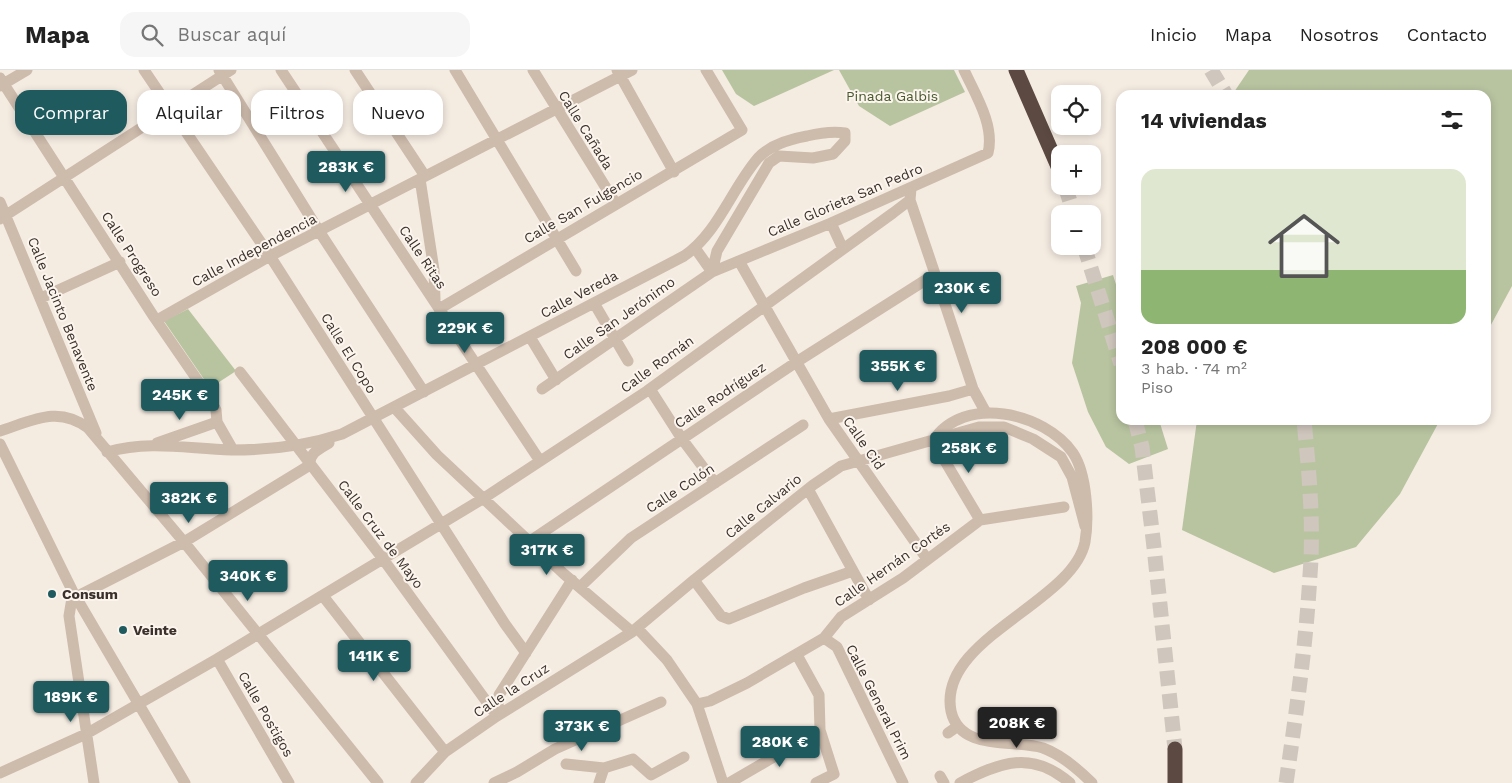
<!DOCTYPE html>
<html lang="es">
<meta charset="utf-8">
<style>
:root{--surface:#fff;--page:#f6f6f6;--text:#222;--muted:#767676;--line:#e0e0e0;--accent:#1f5a5e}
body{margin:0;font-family:"Work Sans",sans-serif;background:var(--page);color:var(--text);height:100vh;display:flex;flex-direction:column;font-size:19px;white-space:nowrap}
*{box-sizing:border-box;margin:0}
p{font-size:16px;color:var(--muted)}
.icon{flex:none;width:28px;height:28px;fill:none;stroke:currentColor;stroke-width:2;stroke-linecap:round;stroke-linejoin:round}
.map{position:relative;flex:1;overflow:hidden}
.details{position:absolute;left:1116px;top:20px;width:375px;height:335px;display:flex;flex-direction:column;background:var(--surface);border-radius:15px;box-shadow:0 2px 8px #0003}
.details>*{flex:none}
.guide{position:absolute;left:15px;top:20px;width:475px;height:45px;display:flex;gap:10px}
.controls{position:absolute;left:1051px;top:15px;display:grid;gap:10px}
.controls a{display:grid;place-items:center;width:50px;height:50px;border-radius:10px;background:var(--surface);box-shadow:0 2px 8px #0003;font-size:25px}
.price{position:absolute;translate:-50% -42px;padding:0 11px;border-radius:5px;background:var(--accent);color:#fff;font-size:16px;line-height:32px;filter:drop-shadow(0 1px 2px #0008)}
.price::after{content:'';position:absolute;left:50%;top:30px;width:15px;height:11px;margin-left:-8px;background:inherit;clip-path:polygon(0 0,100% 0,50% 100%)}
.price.active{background:#222;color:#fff}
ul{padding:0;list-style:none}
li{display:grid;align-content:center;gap:10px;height:265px;padding:0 25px}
li span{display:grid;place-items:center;height:155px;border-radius:15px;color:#555}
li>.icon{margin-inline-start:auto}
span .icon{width:90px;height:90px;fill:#fffc;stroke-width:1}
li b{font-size:21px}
h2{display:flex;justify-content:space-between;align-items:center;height:60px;padding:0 25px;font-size:21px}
.pill{padding:0 18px;border-radius:15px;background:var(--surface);box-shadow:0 2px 8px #0003;font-size:18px;line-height:45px}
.pill.active{background:var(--accent);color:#fff}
header{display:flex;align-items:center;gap:30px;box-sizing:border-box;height:70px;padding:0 25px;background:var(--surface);border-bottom:1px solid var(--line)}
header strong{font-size:24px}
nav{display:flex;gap:28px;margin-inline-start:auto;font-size:18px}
.search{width:350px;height:45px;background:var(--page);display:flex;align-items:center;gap:12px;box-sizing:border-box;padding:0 18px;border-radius:15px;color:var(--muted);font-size:19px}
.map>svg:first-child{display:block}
.green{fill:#b8c4a0}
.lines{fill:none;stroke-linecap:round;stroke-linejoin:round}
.highway-tunnel{stroke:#cfc6bd;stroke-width:15;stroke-dasharray:15 8;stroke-linecap:butt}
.minor{stroke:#cdbbac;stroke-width:11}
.highway{stroke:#5c4a42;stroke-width:15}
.poi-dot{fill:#1f5a5e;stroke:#fbf5ee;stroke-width:2}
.labels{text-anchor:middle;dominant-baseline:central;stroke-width:4;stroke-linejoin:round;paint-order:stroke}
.park-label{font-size:14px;fill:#4a5a2e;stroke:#fbf5ee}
.street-label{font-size:14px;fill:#3b302b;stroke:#fbf5ee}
.poi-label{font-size:14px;font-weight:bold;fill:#3b302b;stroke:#fbf5ee;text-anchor:start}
</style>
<header>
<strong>Mapa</strong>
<div class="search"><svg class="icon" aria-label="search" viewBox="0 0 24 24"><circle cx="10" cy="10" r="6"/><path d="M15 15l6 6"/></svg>Buscar aquí</div>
<nav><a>Inicio</a><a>Mapa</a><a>Nosotros</a><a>Contacto</a></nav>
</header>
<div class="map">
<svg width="1512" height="713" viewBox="0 0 1512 713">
<rect width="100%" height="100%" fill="#f4ebe1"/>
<path class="green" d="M722 0H834L754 36 736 24Z
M839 0H954L965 22 890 56 859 36Z
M1249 0H1512V216L1486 264V25H1232Z
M1113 205 1119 224H1121V350H1159L1168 379 1129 394 1106 377 1088 342 1072 293 1081 233 1076 216Z
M188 239 236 301 210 318 164 251Z
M1197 350H1440L1400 424 1356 477 1274 503 1182 460Z"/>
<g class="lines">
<path class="highway-tunnel" d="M1211 0 1226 25
M1065 116 1074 144
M1084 176 1121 294
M1135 350 1142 377 1154 477 1175 679
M1286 713C1296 644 1306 575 1310 505 1314 454 1309 402 1304 350"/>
<path class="minor" d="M144 0 270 186 505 554 526 583
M219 0 319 161 424 322
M281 0 540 391
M355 0 425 106
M455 0 576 201
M533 0 616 134
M617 0 674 102
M0 8 154 247 207 324 216 340 217 352 233 380
M0 16 27 0
M420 109 434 200 435 230
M910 130 935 204
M0 132 96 363
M0 149 231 0
M831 153 843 179
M695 178 712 202
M739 191 829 349 927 489
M41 228 120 192
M594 233 628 291
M439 239 742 60 706 0
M157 250 270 186 632 0
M530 267 556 310
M240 302 383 489 497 646
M542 319 712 202 831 153 988 83C995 55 975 24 964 0
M650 319 682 369 715 413
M394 337 437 385 564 504 632 562
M829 349 949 326 973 319
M0 361C32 351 58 335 88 358L184 472 378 713
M933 371C963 324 1045 342 1073 383 1087 404 1089 448 1085 472 1073 533 937 569 951 641 960 682 1014 669 1043 678 1062 685 1078 699 1092 713
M933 371 980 450
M157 373 217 352
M0 374 73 522 185 713
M107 382C152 370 187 379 232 380 270 380 306 376 342 364L684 186C718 163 732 118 758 88 770 75 790 69 807 66 820 63 831 61 845 63V71L833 84 813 88 779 86 769 93 717 181 712 202
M808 419 869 530
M530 471 798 291 935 204 973 319 985 341
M694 510 721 546 729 549 804 518 853 501
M581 516 631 468 803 355
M73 522 69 546 94 713
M323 526 445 682
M76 527 184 472 310 395C309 383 319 379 329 373
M637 558 667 590 697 634 723 713
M824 568 837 577 903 713
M797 585 819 625 820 660 834 704 816 713
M217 589 289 713
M697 634 710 631 747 613 824 568 841 547 903 508 980 450 1064 437
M497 646 499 625 572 510
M948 663 958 656
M566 694 604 698
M0 703 86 664 217 589 484 428 647 321 893 143 910 130 911 118
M940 706 944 713
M416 713 445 682 497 646 632 562 694 510 813 415 841 396 979 357H1004L1033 369 1061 387 1072 407 1085 456
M494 713 517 702 555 679 661 632
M599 713 604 698 633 689 651 705 684 687
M729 713 820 660
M960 713C1000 692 1032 680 1070 713"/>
<path class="highway" d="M1016 0 1060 101
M1175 713V679"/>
</g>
<g class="poi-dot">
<circle cx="52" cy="524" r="5"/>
<circle cx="123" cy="560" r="5"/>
</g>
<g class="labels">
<g class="park-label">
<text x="892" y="26">Pinada Galbis</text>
</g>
<g class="street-label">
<text transform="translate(586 60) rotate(58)">Calle Cañada</text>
<text transform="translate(845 130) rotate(-23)">Calle Glorieta San Pedro</text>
<text transform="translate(583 136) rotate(-30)">Calle San Fulgencio</text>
<text transform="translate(254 180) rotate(-28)">Calle Independencia</text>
<text transform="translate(132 184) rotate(57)">Calle Progreso</text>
<text transform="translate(423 187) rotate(56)">Calle Ritas</text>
<text transform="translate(579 224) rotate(-28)">Calle Vereda</text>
<text transform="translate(63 244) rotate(68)">Calle Jacinto Benavente</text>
<text transform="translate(619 248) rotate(-35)">Calle San Jerónimo</text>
<text transform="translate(349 283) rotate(58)">Calle El Copo</text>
<text transform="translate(657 294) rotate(-36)">Calle Román</text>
<text transform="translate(720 325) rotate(-34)">Calle Rodríguez</text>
<text transform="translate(864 373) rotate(55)">Calle Cid</text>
<text transform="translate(680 418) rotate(-33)">Calle Colón</text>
<text transform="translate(763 436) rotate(-39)">Calle Calvario</text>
<text transform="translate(381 464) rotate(53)">Calle Cruz de Mayo</text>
<text transform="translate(892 494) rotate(-35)">Calle Hernán Cortés</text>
<text transform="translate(511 620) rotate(-33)">Calle la Cruz</text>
<text transform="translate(879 632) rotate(63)">Calle General Prim</text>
<text transform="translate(266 644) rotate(60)">Calle Postigos</text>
</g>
<g class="poi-label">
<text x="62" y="524">Consum</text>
<text x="133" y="560">Veinte</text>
</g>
</g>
</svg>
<div class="controls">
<a><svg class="icon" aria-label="locate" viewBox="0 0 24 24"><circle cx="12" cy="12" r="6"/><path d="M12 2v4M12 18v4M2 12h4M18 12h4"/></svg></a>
<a>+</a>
<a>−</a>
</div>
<b class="price" style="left:346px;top:123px">283K €</b>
<b class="price" style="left:962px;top:244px">230K €</b>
<b class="price" style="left:465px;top:284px">229K €</b>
<b class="price" style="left:898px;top:322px">355K €</b>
<b class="price" style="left:180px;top:351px">245K €</b>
<b class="price" style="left:969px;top:404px">258K €</b>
<b class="price" style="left:189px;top:454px">382K €</b>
<b class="price" style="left:547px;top:506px">317K €</b>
<b class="price" style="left:248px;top:532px">340K €</b>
<b class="price" style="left:374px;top:612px">141K €</b>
<b class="price" style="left:71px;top:653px">189K €</b>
<b class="price active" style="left:1017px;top:679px">208K €</b>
<b class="price" style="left:582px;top:682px">373K €</b>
<b class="price" style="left:780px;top:698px">280K €</b>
<div class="guide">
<a class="pill active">Comprar</a>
<a class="pill">Alquilar</a>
<a class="pill">Filtros</a>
<a class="pill">Nuevo</a>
</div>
<section class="details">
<h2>14 viviendas<svg class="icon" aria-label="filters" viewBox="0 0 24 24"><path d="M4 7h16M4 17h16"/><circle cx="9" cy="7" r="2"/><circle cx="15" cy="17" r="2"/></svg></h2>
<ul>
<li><span style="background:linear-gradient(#dfe7d0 65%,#8fb573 0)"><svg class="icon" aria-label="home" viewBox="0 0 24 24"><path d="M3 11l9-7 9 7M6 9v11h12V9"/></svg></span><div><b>208 000 €</b><p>3 hab. · 74 m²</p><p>Piso</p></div></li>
</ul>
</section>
</div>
